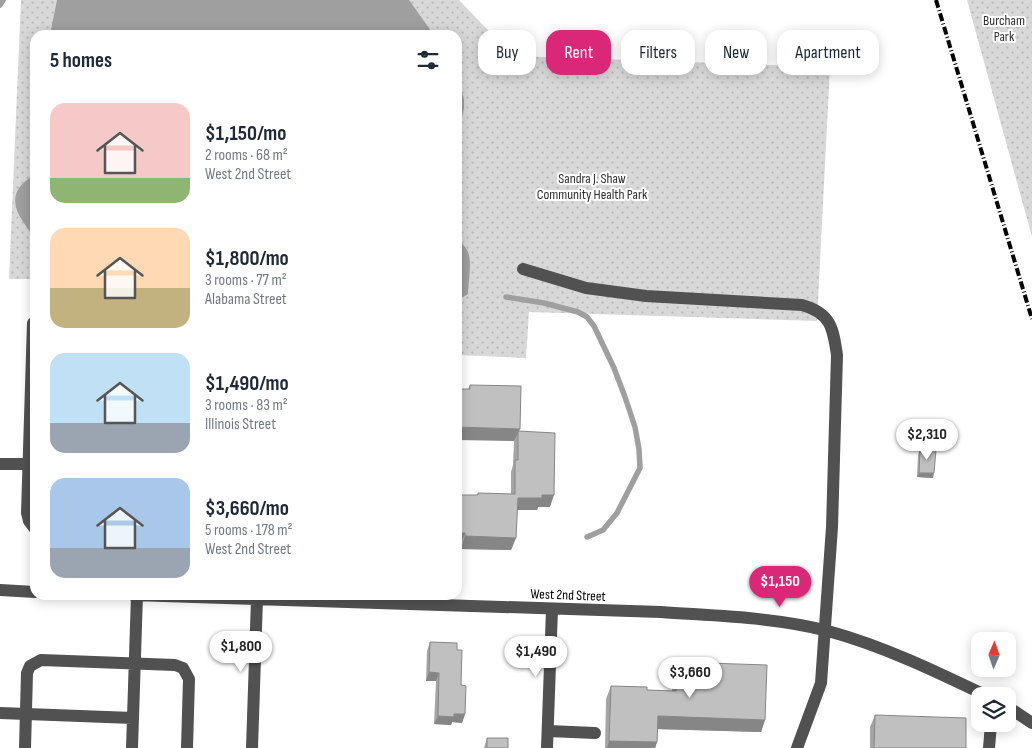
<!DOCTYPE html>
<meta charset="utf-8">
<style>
:root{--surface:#fff;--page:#f2f2f3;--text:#1f2937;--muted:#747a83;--accent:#db2777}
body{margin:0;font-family:"Sofia Sans Condensed",sans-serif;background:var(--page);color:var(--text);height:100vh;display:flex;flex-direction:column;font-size:19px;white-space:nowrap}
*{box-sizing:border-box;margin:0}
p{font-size:16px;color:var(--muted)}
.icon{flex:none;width:28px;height:28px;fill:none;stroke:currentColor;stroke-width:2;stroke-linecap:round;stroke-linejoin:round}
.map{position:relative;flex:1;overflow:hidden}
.details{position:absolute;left:30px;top:30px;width:432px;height:570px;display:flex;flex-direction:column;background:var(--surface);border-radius:15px;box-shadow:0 2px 12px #0003}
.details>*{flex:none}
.hud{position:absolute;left:478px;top:30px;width:475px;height:45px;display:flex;gap:10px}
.needle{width:32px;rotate:2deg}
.controls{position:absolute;left:971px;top:632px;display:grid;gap:10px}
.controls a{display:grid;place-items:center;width:45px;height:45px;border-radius:10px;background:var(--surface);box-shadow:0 2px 12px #0003;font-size:25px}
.price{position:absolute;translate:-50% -42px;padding:0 11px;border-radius:18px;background:#fff;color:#222;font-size:16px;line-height:32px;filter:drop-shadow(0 1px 2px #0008)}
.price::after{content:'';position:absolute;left:50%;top:30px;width:15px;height:11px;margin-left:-8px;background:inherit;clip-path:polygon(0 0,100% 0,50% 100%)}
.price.selected{background:var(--accent);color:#fff}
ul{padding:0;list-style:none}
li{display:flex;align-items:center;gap:15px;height:125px;padding:0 20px}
li span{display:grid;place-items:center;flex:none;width:140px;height:100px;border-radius:15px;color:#555}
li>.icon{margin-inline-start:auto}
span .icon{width:60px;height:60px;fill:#fffc;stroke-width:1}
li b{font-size:21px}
h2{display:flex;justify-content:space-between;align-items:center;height:60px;padding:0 20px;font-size:21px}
.tag{padding:0 18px;border-radius:15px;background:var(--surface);box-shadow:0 2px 12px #0003;font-size:18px;line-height:45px}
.tag.selected{background:var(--accent);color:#fff}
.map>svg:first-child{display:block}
.grass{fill:url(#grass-dots)}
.water{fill:#9f9f9f}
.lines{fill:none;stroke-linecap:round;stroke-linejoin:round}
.stream{stroke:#9f9f9f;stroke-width:5.5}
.minor{stroke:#515151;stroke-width:12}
.rail{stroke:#000;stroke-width:4;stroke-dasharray:8 2.5 1 2.5;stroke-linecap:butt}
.wall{fill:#a5a5a5}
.shaded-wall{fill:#868686}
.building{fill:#c0c0c0;stroke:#868686}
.labels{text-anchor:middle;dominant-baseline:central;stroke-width:4;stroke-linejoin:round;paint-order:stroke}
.park-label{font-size:14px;fill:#2f2f2f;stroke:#fff}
.street-label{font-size:14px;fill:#000;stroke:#fff}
</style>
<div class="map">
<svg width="1032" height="748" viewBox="0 0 1032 748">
<defs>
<pattern id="grass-dots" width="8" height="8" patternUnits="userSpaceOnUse" patternTransform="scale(1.25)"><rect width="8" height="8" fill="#d8d8d8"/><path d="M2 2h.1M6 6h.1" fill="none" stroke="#b8b8b8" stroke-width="1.8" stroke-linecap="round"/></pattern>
</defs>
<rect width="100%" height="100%" fill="#fff"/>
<path class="grass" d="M21 0H459L513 56 830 67 817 321 529 312 526 358 458 355V35H35V279H9Z
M967 0H1032V237Z"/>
<path class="water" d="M57 0H409L434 35H50Z
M458 86C468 97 464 115 458 127Z
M35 170V239C26 224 7 207 19 188 24 181 32 178 35 170Z
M458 237C460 242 464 245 467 250 473 260 468 282 468 294L458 300Z"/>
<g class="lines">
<path class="stream" d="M0 5 3 0
M506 297 544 303 578 312 587 317 594 326 614 368 625 397 635 427 639 449 640 468 617 513 603 530 587 537"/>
<path class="minor" d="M523 269 586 288 646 296 802 305C831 313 833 328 837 355L832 527 821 683 797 748
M33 323 27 513 29 521 35 529
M0 464H28
M0 590 35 592
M133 595 661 612C716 616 774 617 828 631 883 646 935 671 987 696
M1008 707 1032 723
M0 713 133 718
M548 731 595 733
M25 748 27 673 30 666 41 660 175 665 183 668 189 679 187 748
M132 748 137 595
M252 748 257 599
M547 748 552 609
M989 748 991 724"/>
<path class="rail" d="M936 0 1032 319"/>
</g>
<path class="wall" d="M470 385 519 431 550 507H538L537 510H517L516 538 511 550 461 549 460 545H458V495H477L478 493 511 494V472L513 465 514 443V441L458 391 459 389H468Z
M920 450 933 478 917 477 918 455Z
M430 642 457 650 465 714 462 723 452 722 451 725 434 724 436 681H426L427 651Z
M677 662 765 720 761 732 658 729 657 742 655 748H605L606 699 611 686 647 690 672 691V675Z
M875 715 966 748H870V727Z
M487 738 508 748H484Z"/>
<path class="shaded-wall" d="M458 427 520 429 514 441 458 440Z
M919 473H934L933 478 917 477Z
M542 495H554L550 507H538L537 510H513L518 498Z
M458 533H465L460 545H458Z
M465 536 516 538 511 550 461 549Z
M429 672 439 673 436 681H426Z
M454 714H465L462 723 452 722 451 725 434 724 438 716Z
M658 716 765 720 761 732 654 729Z
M609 741 657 742 655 748H607Z"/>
<path class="building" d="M470 385 521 386 520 429 458 427V391H459V389H470Z
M518 431 555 433 554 495H542V498H518L516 538 465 536V533H458V495H478V493L515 494V460H518Z
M920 450H936L934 473H919Z
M430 642 457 643V650H462L461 685 466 686 465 714H454V717L438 716 439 673 429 672Z
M677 662 767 665 765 720 658 716 657 742 609 741 611 686 647 687V690L676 691Z
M875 715 966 718V748H874Z
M487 738H508V748H487Z"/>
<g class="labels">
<g class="park-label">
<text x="1004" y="20">Burcham<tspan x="1004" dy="16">Park</tspan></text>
<text x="592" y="178">Sandra J. Shaw<tspan x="592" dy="16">Community Health Park</tspan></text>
</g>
<g class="street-label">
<text transform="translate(568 595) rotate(2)">West 2nd Street</text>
</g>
</g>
</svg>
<div class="controls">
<a><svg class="needle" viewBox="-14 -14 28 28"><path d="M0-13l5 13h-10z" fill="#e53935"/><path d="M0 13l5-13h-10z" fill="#747a83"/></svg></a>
<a><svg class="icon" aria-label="layers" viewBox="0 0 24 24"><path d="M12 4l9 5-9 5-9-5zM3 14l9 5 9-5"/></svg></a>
</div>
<b class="price" style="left:927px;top:461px">$2,310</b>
<b class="price selected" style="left:780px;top:608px">$1,150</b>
<b class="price" style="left:241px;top:673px">$1,800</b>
<b class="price" style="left:536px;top:678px">$1,490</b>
<b class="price" style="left:690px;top:699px">$3,660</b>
<div class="hud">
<a class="tag">Buy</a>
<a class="tag selected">Rent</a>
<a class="tag">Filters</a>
<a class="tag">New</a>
<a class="tag">Apartment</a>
</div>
<section class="details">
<h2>5 homes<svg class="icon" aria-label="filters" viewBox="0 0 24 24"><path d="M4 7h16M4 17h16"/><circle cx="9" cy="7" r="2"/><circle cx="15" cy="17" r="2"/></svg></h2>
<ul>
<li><span style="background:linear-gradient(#f6c9c9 75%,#8fb573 0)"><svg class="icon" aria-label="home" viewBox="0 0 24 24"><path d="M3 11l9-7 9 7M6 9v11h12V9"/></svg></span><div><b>$1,150/mo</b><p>2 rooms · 68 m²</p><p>West 2nd Street</p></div></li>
<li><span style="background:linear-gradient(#ffd9b3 60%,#c2b280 0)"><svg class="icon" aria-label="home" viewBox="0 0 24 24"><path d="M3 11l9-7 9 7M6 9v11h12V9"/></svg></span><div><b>$1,800/mo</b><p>3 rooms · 77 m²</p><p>Alabama Street</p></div></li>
<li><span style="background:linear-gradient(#bfe0f5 70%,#9aa5b1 0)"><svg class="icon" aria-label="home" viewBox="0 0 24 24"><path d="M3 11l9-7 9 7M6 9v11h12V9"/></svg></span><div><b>$1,490/mo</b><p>3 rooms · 83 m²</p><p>Illinois Street</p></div></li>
<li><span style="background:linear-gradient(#a9c7e8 70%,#9aa5b1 0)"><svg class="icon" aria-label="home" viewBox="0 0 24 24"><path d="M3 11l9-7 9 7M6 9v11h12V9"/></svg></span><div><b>$3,660/mo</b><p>5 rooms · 178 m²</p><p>West 2nd Street</p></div></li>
</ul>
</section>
</div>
